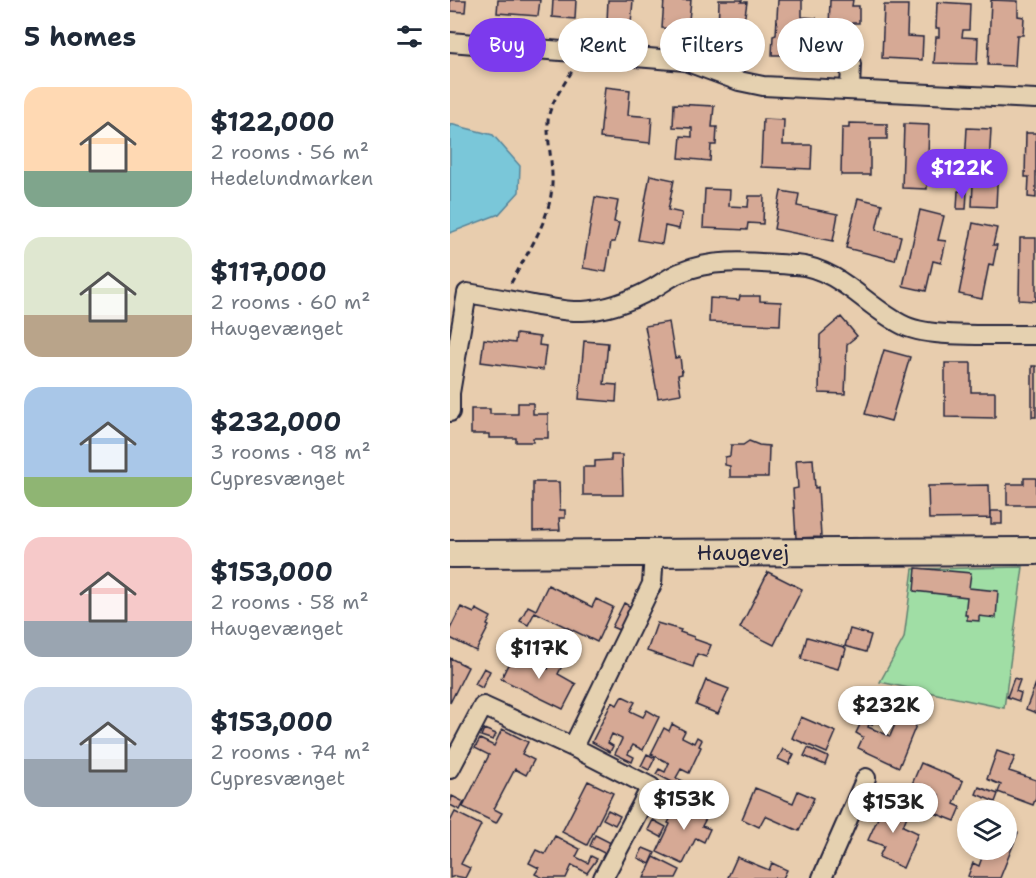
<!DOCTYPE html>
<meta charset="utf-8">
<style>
:root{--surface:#fff;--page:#f2f2f3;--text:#1f2937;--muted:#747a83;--accent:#7c3aed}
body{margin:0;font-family:"Shantell Sans",sans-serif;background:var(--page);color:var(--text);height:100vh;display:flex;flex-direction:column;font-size:22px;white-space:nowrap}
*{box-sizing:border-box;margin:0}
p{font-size:20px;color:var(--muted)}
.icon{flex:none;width:33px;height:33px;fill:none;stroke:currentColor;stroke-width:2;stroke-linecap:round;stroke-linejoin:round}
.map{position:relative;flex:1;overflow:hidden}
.details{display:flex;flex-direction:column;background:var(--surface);width:450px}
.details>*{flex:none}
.banner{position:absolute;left:18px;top:18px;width:477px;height:54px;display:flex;gap:12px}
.buttons{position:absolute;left:507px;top:800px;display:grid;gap:12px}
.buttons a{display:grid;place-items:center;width:60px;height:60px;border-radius:50%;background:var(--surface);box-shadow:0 3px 9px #0003;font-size:30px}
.price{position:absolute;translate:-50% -51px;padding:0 14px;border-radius:21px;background:#fff;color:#222;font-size:20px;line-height:39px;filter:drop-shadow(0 2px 3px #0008)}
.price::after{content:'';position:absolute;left:50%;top:36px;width:18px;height:14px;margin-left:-9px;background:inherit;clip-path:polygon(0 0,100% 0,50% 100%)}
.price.selected{background:var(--accent);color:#fff}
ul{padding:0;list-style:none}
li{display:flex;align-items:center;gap:18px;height:150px;padding:0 24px}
li span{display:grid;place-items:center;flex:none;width:168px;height:120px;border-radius:18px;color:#555}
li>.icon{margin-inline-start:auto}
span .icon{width:72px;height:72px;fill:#fffc;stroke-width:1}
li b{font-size:26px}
h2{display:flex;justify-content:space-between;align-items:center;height:72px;padding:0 24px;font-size:26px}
.chip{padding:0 21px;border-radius:27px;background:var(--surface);box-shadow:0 3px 9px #0003;font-size:21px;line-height:54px}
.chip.selected{background:var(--accent);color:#fff}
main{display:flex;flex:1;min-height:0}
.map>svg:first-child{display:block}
.green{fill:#a0dea5;stroke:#618070;stroke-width:1.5}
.water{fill:#7ac7d9;stroke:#57859a;stroke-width:1.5}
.building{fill:#d6a995;stroke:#22223b;stroke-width:1.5}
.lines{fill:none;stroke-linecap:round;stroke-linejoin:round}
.street-casing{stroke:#22223b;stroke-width:22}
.secondary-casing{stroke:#22223b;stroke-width:30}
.path{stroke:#22223b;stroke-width:3;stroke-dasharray:6 4.5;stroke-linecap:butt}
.street{stroke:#e5d1b0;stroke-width:18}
.secondary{stroke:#e5d1b0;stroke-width:26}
.labels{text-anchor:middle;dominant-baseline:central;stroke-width:4.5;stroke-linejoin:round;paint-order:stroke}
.street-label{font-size:21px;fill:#22223b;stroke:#e5d1b0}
</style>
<main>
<section class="details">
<h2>5 homes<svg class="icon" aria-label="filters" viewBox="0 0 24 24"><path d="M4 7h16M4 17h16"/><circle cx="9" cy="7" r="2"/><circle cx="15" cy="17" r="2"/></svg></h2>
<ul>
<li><span style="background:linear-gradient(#ffd9b3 70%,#7fa58c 0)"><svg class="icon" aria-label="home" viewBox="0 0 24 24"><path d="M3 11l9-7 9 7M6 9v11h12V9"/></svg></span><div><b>$122,000</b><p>2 rooms · 56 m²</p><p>Hedelundmarken</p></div></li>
<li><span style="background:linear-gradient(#dfe7d0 65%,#b9a48a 0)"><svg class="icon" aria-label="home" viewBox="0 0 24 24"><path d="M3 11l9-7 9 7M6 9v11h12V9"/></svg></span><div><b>$117,000</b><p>2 rooms · 60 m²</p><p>Haugevænget</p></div></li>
<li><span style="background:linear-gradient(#a9c7e8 75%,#8fb573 0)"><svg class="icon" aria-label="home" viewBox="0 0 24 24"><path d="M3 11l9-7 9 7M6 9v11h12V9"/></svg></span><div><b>$232,000</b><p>3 rooms · 98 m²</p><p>Cypresvænget</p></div></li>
<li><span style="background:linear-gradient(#f6c9c9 70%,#9aa5b1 0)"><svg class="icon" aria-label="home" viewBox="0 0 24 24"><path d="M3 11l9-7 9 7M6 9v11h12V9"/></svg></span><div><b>$153,000</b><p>2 rooms · 58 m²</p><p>Haugevænget</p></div></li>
<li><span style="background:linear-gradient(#c9d6e8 60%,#9aa5b1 0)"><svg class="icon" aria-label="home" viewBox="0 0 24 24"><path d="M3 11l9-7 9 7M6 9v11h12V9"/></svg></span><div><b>$153,000</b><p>2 rooms · 74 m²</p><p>Cypresvænget</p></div></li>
</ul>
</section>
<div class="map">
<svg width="586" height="878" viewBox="0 0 586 878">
<rect width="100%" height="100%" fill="#e8cdae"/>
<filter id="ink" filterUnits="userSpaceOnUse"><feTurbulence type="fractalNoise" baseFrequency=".0167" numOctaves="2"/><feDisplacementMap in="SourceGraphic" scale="12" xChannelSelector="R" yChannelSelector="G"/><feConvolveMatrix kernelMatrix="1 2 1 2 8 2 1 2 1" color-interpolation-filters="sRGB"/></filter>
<g filter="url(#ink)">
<path class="green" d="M573 567 554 708 430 682 454 638 463 569Z"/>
<path class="water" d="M0 124 43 135 70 166 69 192 49 214 0 233Z"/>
<path class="building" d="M0 0H16L15 12 0 11Z
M48 0H90L88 16 47 13Z
M103 0H126L125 19 102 17Z
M158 0H183L181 24 157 22Z
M214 0H241L238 30 212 28Z
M269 0H292L291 2H297L291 42 268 40Z
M328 0H352V17L366 18 365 40 345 39 344 55H322L323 36 326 35Z
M380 0H403L402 6H409V23H402L401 57 378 56Z
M541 0 568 1V16L574 17 573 35H567L565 66 538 65Z
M487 2 520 4 519 30H513L512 37 528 38 527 64 484 63 486 37H489V28H486Z
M434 5H458L457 36 473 37 472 60 432 58Z
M155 87 180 90 178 115 202 117 200 143 150 138Z
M224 104 264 106 262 127H267L266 145H261L260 161 229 158 231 136 242 137V128L223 127Z
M313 119 334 120 333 145H362L361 169 311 167Z
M399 123 437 124V139H420V175H391L392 128H399Z
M454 124 479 125 477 189 452 188Z
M517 128 541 129 539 165H548L546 207 522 206 523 184 514 183Z
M576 133H586V198L578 197 579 177H575Z
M200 175 224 180 218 210 232 213 229 229 215 226 212 244 188 240Z
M255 189 280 190 279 206 298 207 299 196H314L313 224 298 223 297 230 253 228Z
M331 191 349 194 347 206 388 214 383 241 324 229Z
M508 191 517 192 516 209H507Z
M145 197 168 201 164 222 169 223 165 242H161L156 272 133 268Z
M408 198 432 204 426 230 451 236 445 260 396 248Z
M470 210 494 216 488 240 496 241 491 263 483 261 476 291 453 286Z
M523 223 547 228 543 245H547L543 265 539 264 532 299 509 294Z
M570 238H586V301L569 300Z
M290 296H310V301L331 302 330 325 259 322 260 298 289 300Z
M391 317 407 336 397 344 395 394 369 393 370 335Z
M219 322 225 358 230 357 232 374 228 375 231 394 208 398 195 326Z
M66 334 90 337 89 345 96 346 93 370 31 362 34 339 65 343Z
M134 341 158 343 154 384 167 385 166 402 129 399Z
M434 350 460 357 441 421 415 414Z
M495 363H521V392H545V418L495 417Z
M582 366H586V417H582Z
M68 403H83V414H98V438H83V442H66V438H39V434H21V409H40V414H68Z
M299 441 309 445 319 446 318 477H280V466L275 465V457L280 456 281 445H293Z
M161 455H172L173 495H133V467H145V461L161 460Z
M363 459 365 488 368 487 371 537 346 538 343 489 348 488 346 460Z
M574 478H586V505H557V484H574Z
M83 482H109L110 510H115V518H109L110 530 83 531Z
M539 485 540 518 479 519 478 486Z
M541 511H552V524H541Z
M466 568 521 573 519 588 548 591 546 618 529 616V621L517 620V615H515L517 597 464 591Z
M318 572 352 589 324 645 290 628Z
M98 585 142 607 146 599 163 607 147 642 85 612 78 625 70 621 78 606 86 610Z
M174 603 181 607 169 630 162 627Z
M11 607 24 613 26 609 41 617 37 625 39 626 26 651 0 638V629Z
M207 623 231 630 230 632 244 637V639L261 645 256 657 247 654 243 667 197 651Z
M400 629 421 635 416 652 395 646Z
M357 637 394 647 396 649 394 656 392 655 388 669 351 659Z
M64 652 98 669 103 659 113 664 108 674 126 684 113 709 51 679Z
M0 658 18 667 0 703Z
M34 668 40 671 32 688 25 684Z
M564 678 570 680 566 691 571 693 569 701 557 697Z
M256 680 279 689 268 714 246 705Z
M586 683V713L576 709Z
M172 696 185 702 180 711 193 717 197 710 209 717 193 750 183 745 178 754 184 757 182 762 165 754 172 739 162 734 158 743 163 746 160 752 142 742 162 702 167 705Z
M423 701 431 704 422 725 419 724 418 727 440 736 449 715 467 723 449 767 408 748 413 737 406 733 418 708 420 709Z
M351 717 386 732 377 753 342 738Z
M222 724 235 731 232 737 244 743 247 737 252 740 249 746 251 747 239 773 231 769 226 778 233 781 230 786 206 774 209 769 215 772 219 763 201 754 214 728 219 731Z
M34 729 46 734 43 740 31 736Z
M52 729 78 742 72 754 84 760 76 775 65 769 44 809 52 813 46 823 13 807 39 755 25 748 30 739 44 746Z
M358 748 378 757 375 765 354 756Z
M333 749 344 754 339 764 328 759Z
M547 751 565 757 559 771 586 780V797L583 805 548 792 551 785 537 779Z
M197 754 205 758 199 770 191 766Z
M471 763 513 781 504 804 511 807 505 821 482 812 489 795 462 784Z
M138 781 163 793 137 845 112 832Z
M529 787 548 794 545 802 526 794Z
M305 788 343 803 348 791 364 798 349 831 315 816 309 827 292 819Z
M2 796 14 802 10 810 0 805Z
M226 797 259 813 252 826 260 829 254 842 246 838 233 864 207 852 220 824 218 823 223 814 225 815 226 812 220 809Z
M436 800 459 811 453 826 468 833 453 868 429 857 434 846 418 840Z
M158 810 170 816 165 825 153 819Z
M5 812 31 825 11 864 20 868 15 878 5 876 0 878V822Z
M203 820 216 827 211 837 198 830Z
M556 828 568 833 550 878H524L518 876 523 863 529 866 535 849H556Z
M145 835 161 843 156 854 140 846Z
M105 836 130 849 126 857 138 863 141 856 147 859 137 873 122 865 116 878H93L85 874 89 868 79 863 86 850 95 854Z
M193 848 205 853 200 864 188 858Z
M204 857 230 870 226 878H194Z
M287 857 319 870 322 863 337 870 333 878H279L278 877Z"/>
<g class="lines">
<g class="street-casing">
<path id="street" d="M0 42 235 61 289 81 313 86 586 99
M400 90 401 64
M0 412V393L17 293C41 297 64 301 88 306 103 308 118 312 133 311 156 310 182 300 202 289 211 284 220 277 229 273 266 257 307 263 346 265 390 268 418 309 455 326 484 339 552 334 586 335
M123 747 201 787 153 878
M0 769 33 706 123 747 202 584 204 553
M372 878 416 778"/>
</g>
<g class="secondary-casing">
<path id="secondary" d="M0 554 586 551"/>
</g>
<path class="path" d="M61 283C76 255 96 226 101 195 105 169 97 146 98 121 99 104 114 85 122 71"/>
<use href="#street" class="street"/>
<use href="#secondary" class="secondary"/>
</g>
</g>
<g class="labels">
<g class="street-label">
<text x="293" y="553">Haugevej</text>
</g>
</g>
</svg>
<div class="buttons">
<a><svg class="icon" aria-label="layers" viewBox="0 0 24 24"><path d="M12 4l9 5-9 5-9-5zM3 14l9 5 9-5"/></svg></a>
</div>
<b class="price selected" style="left:512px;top:200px">$122K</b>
<b class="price" style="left:89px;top:680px">$117K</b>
<b class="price" style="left:436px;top:737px">$232K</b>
<b class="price" style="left:234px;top:831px">$153K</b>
<b class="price" style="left:443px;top:834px">$153K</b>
<div class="banner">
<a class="chip selected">Buy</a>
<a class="chip">Rent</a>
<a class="chip">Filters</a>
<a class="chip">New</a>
</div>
</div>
</main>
